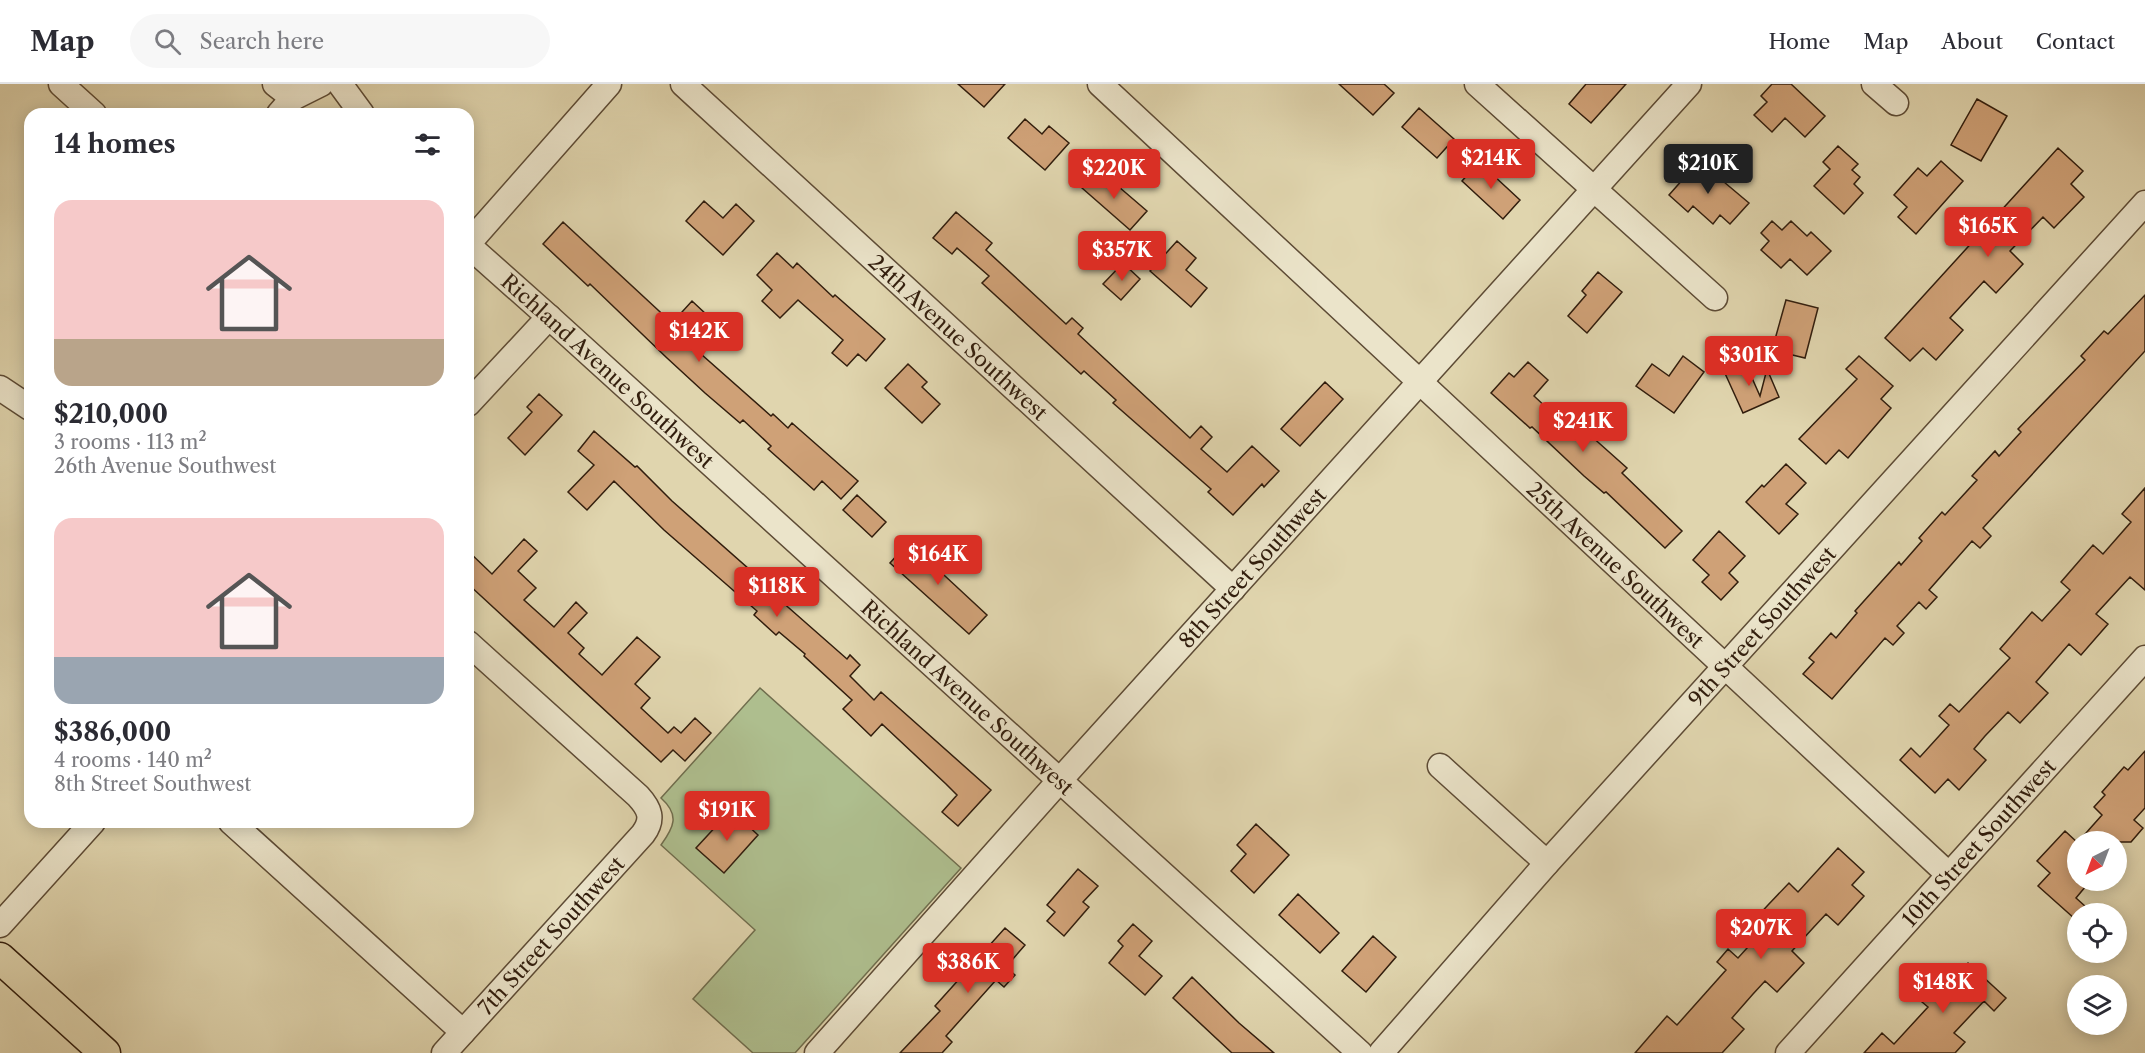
<!DOCTYPE html>
<meta charset="utf-8">
<style>
:root{--surface:#fff;--page:#f7f7f7;--text:#2b2b33;--muted:#7c7c81;--line:#e1e1e2;--accent:#d93025}
body{margin:0;font-family:"Libre Caslon Text",serif;background:var(--page);color:var(--text);height:100vh;display:flex;flex-direction:column;font-size:22px;white-space:nowrap}
*{box-sizing:border-box;margin:0}
p{font-size:20px;color:var(--muted)}
.icon{flex:none;width:33px;height:33px;fill:none;stroke:currentColor;stroke-width:2;stroke-linecap:round;stroke-linejoin:round}
.map{position:relative;flex:1;overflow:hidden}
.panel{position:absolute;left:24px;top:24px;width:450px;height:720px;display:flex;flex-direction:column;background:var(--surface);border-radius:18px;box-shadow:0 3px 15px #0003}
.panel>*{flex:none}
.needle{width:39px;rotate:222deg}
.fabs{position:absolute;left:2067px;top:747px;display:grid;gap:12px}
.fabs a{display:grid;place-items:center;width:60px;height:60px;border-radius:50%;background:var(--surface);box-shadow:0 3px 15px #0003;font-size:30px}
.price{position:absolute;translate:-50% -51px;padding:0 14px;border-radius:6px;background:var(--accent);color:#fff;font-size:20px;line-height:39px;filter:drop-shadow(0 2px 3px #0008)}
.price::after{content:'';position:absolute;left:50%;top:36px;width:18px;height:14px;margin-left:-9px;background:inherit;clip-path:polygon(0 0,100% 0,50% 100%)}
.price.active{background:#222;color:#fff}
ul{padding:0;list-style:none}
li{display:grid;align-content:center;gap:12px;height:318px;padding:0 30px}
li span{display:grid;place-items:center;height:186px;border-radius:18px;color:#555}
li>.icon{margin-inline-start:auto}
span .icon{width:108px;height:108px;fill:#fffc;stroke-width:1}
li b{font-size:26px}
h2{display:flex;justify-content:space-between;align-items:center;height:72px;padding:0 30px;font-size:26px}
header{display:flex;align-items:center;gap:36px;box-sizing:border-box;height:84px;padding:0 30px;background:var(--surface);border-bottom:2px solid var(--line)}
header strong{font-size:28px}
nav{display:flex;gap:33px;margin-inline-start:auto;font-size:21px}
.search{width:420px;height:54px;background:var(--page);display:flex;align-items:center;gap:15px;box-sizing:border-box;padding:0 21px;border-radius:33px;color:var(--muted);font-size:22px}
.map>svg:first-child{display:block}
.green{fill:#aebe8e;stroke:#706e4e;stroke-width:1.5}
.building{fill:#cfa177;stroke:#311d0d;stroke-width:1.5}
.lines{fill:none;stroke-linecap:round;stroke-linejoin:round}
.minor-casing{stroke:#5d4b35;stroke-width:27}
.major-casing{stroke:#311d0d;stroke-width:33}
.minor{stroke:#ebe4ca;stroke-width:24}
.major{stroke:#e0d5ae;stroke-width:30}
.labels{text-anchor:middle;dominant-baseline:central;stroke-width:5;stroke-linejoin:round;paint-order:stroke}
.street-label{font-size:21px;fill:#311d0d;stroke:#ebe4ca}
</style>
<header>
<strong>Map</strong>
<div class="search"><svg class="icon" aria-label="search" viewBox="0 0 24 24"><circle cx="10" cy="10" r="6"/><path d="M15 15l6 6"/></svg>Search here</div>
<nav><a>Home</a><a>Map</a><a>About</a><a>Contact</a></nav>
</header>
<div class="map">
<svg width="2145" height="969" viewBox="0 0 2145 969">
<rect width="100%" height="100%" fill="#e0d5ae"/>
<filter id="stains"><feTurbulence type="fractalNoise" baseFrequency=".00333" numOctaves="4"/><feColorMatrix values="0 0 0 0 .2 0 0 0 0 .09 0 0 0 0 .02 0 0 0 .5 -.17"/></filter>
<radialGradient id="worn" r=".72"><stop offset=".6" stop-color="#630" stop-opacity="0"/><stop offset="1" stop-color="#630" stop-opacity=".3"/></radialGradient>
<path class="green" d="M760 604 961 784 795 969H753L693 915 755 846 661 761C674 743 680 731 661 714Z"/>
<path class="building" d="M958 0H1005L984 23Z
M1339 0H1384L1394 9 1373 31Z
M1586 0H1626L1591 39 1569 20Z
M1772 0H1791L1825 32 1805 53 1785 34 1772 48 1754 31 1767 18 1761 12Z
M1977 15 2007 32 1981 77 1951 61Z
M1419 24 1454 55 1437 74 1402 43Z
M1025 35 1042 50 1049 42 1069 59 1045 86 1008 54Z
M1838 62 1858 80 1852 86 1860 93 1854 100 1863 109 1844 130 1814 102 1830 85 1823 78Z
M2058 64 2083 87 2071 100 2084 113 2054 144 2043 133 2010 167 2023 180 1996 209 1984 197 1950 234 1963 246 1936 276 1923 264 1910 277 1885 254Z
M1699 77 1749 119 1730 140 1720 131 1713 140 1693 122 1688 128 1669 111Z
M1941 77 1963 97 1916 150 1898 133 1907 123 1894 111 1918 84 1927 92Z
M1479 78 1520 116 1503 135 1462 97Z
M1098 85 1147 127 1130 146 1082 104Z
M704 117 723 134 736 120 754 137 723 171 686 137Z
M956 128 992 159 986 166 1066 240 1072 234 1083 244 1078 250 1190 354 1201 342 1212 353 1201 365 1227 388 1252 362 1279 387 1264 403 1262 400 1233 431 1208 408 1211 405 1113 319 1116 316 1084 287 1081 290 982 199 989 192 957 164 952 170 933 154Z
M1772 137 1782 146 1791 137 1807 152 1811 148 1831 167 1807 191 1790 175 1781 184 1761 166 1769 157 1761 149Z
M563 138 672 239 692 217 707 231 684 255 771 332 773 330 788 344 792 339 858 397 841 415 822 397 814 406 768 365 771 362 743 336 740 339 705 309 667 274 590 200 588 202 543 160Z
M1177 157 1196 174 1186 186 1207 204 1191 223 1150 187Z
M777 169 793 184 797 179 833 213 835 211 885 255 866 277 858 270 847 282 832 269 843 256 798 216 780 234 762 217 772 206 757 191Z
M1123 179 1140 195 1121 216 1103 200Z
M1598 188 1622 208 1587 249 1568 232 1586 211 1582 207Z
M2145 211V267L1983 444 1991 452 1980 464 1972 457 1929 506 1937 513 1926 525 1919 518 1897 542 1904 549 1893 561 1885 554 1832 615 1803 590 1814 578 1809 574 1831 549 1836 554 1857 529 1855 527 1899 478 1901 481 1922 457 1919 454 1942 428 1945 431 1977 396 1972 392 1995 367 1999 372 2021 348 2018 345 2085 276 2081 272 2104 247 2108 250Z
M1786 216 1818 224 1805 274 1772 266Z
M1683 272 1704 288 1674 329 1636 302 1652 280 1669 292Z
M1859 272 1893 302 1881 315 1891 324 1848 374 1839 366 1826 380 1799 355 1857 295 1846 285Z
M1744 276 1760 312 1767 285 1779 313 1743 329 1723 285Z
M1528 278 1548 296 1534 312 1548 325 1546 327 1573 352 1581 343 1627 384 1622 389 1682 447 1665 464 1606 408 1604 409 1584 392 1532 343 1530 344 1491 309 1509 289 1514 293Z
M908 280 927 298 922 303 940 320 922 339 885 304Z
M1325 298 1343 315 1300 362 1281 345Z
M539 310 562 331 525 371 508 354 532 328 527 323Z
M594 347 635 383 637 382 672 417 766 500 764 502 847 575 850 571 860 581 850 592 874 616 881 608 991 706 958 742 942 728 957 711 946 700 882 640 871 652 843 625 852 616 804 572 805 570 779 548 776 551 754 531 757 527 664 446 614 397 587 426 568 408 594 381 578 367Z
M1786 380 1806 399 1786 420 1798 430 1779 450 1746 418 1762 401 1764 403Z
M2145 404V506L2130 493 2096 530 2108 540 2081 571 2069 560 2036 598 2048 609 2020 639 2008 628 1985 652 1974 665 1986 676 1959 706 1948 695 1935 709 1900 676 1911 664 1920 673 1949 641 1939 632 1950 620 1959 628 2010 574 2000 565 2032 528 2042 537 2070 506 2061 498 2093 461 2103 470 2131 438 2122 430Z
M857 411 886 438 872 453 843 426Z
M1719 447 1745 472 1729 489 1738 498 1721 516 1702 498 1709 491 1693 476Z
M524 455 537 467 518 487 536 504 524 516 554 543 576 518 587 529 568 549 584 564 579 570 602 591 637 553 660 573 635 600 650 614 641 624 668 649 674 643 681 649 695 634 711 649 685 677 673 666 661 678 468 500V467L492 490Z
M910 457 920 466 925 460 937 471 931 479 987 531 969 550 890 479Z
M2145 667V724L2134 736 2143 744 2131 758H2078L2102 731 2094 723 2105 711 2102 708 2124 683 2128 686Z
M731 726 758 751 724 789 696 764Z
M1256 740 1289 771 1254 809 1231 787 1246 770 1237 761Z
M2065 747 2078 759V796H2091L2076 814 2086 823 2075 835 2038 802 2050 789 2037 777Z
M1838 764 1864 788 1852 801 1864 812 1838 841 1826 830 1813 844 1792 867 1804 879 1777 908 1765 897 1753 910 1732 934 1744 945 1722 969H1635L1667 932 1677 941 1726 886 1717 878 1728 865 1738 874 1766 843 1756 834 1768 821 1789 799 1798 808Z
M1078 785 1098 802 1083 818 1089 823 1064 852 1047 837 1055 828 1047 821Z
M1298 810 1339 849 1320 869 1279 831Z
M1133 840 1152 857 1139 872 1162 892 1145 911 1109 879 1123 862 1118 857Z
M1005 844 1025 861 1006 883 1015 891 1004 903 996 896 946 952 952 958 942 969H900L940 927 935 922Z
M1373 852 1396 873 1366 908 1342 887Z
M1968 879 2006 914 1994 927 1984 917 1954 949 1965 958 1955 969H1864L1882 949 1894 960 1928 923 1916 913 1943 883 1955 894Z
M1192 893 1239 939 1274 969H1232L1173 914Z"/>
<g class="lines">
<g class="minor-casing">
<g id="minor">
<path d="M61 0 94 30"/>
<path d="M275 0 293 14"/>
<path d="M340 0 362 30"/>
<path id="s1" d="M683 0 1233 505"/>
<path id="s2" d="M1100 0 1948 790"/>
<path d="M1477 0 1715 214"/>
<path d="M1874 0 1896 19"/>
<path d="M279 30 293 14 321 0"/>
<path d="M468 160 609 0"/>
<path id="s3" d="M468 161 549 233 1360 969"/>
<path d="M0 304 30 324"/>
<path d="M468 320 549 233"/>
<path d="M1440 682 1547 779"/>
<path d="M231 738 463 948"/>
<path d="M0 841 93 738"/>
<path id="s4" d="M444 969 643 750C654 735 650 725 638 712L468 559"/>
<path id="s5" d="M817 969 1060 696 1689 0"/>
<path id="s6" d="M1381 969 1547 779 2145 119"/>
<path id="s7" d="M1788 969 2145 574"/>
</g>
</g>
<g class="major-casing">
<path id="major" d="M0 874 105 969"/>
</g>
<use href="#minor" class="minor"/>
<use href="#major" class="major"/>
</g>
<g class="labels">
<g class="street-label">
<text stroke="none"><textPath href="#s1" startOffset="374">24th Avenue Southwest</textPath></text>
<text stroke="none"><textPath href="#s3" startOffset="188">Richland Avenue Southwest</textPath></text>
<text stroke="none"><textPath href="#s2" startOffset="705">25th Avenue Southwest</textPath></text>
<text stroke="none"><textPath href="#s5" startOffset="652">8th Street Southwest</textPath></text>
<text stroke="none"><textPath href="#s6" startOffset="572">9th Street Southwest</textPath></text>
<text stroke="none"><textPath href="#s3" startOffset="674">Richland Avenue Southwest</textPath></text>
<text stroke="none"><textPath href="#s7" startOffset="284">10th Street Southwest</textPath></text>
<text stroke="none"><textPath href="#s4" startOffset="159">7th Street Southwest</textPath></text>
</g>
</g>
<rect width="100%" height="100%" filter="url(#stains)"/>
<rect width="100%" height="100%" fill="url(#worn)"/>
</svg>
<div class="fabs">
<a><svg class="needle" viewBox="-14 -14 28 28"><path d="M0-13l5 13h-10z" fill="#e53935"/><path d="M0 13l5-13h-10z" fill="#7c7c81"/></svg></a>
<a><svg class="icon" aria-label="locate" viewBox="0 0 24 24"><circle cx="12" cy="12" r="6"/><path d="M12 2v4M12 18v4M2 12h4M18 12h4"/></svg></a>
<a><svg class="icon" aria-label="layers" viewBox="0 0 24 24"><path d="M12 4l9 5-9 5-9-5zM3 14l9 5 9-5"/></svg></a>
</div>
<b class="price" style="left:1491px;top:106px">$214K</b>
<b class="price active" style="left:1708px;top:111px">$210K</b>
<b class="price" style="left:1114px;top:116px">$220K</b>
<b class="price" style="left:1988px;top:174px">$165K</b>
<b class="price" style="left:1122px;top:198px">$357K</b>
<b class="price" style="left:699px;top:279px">$142K</b>
<b class="price" style="left:1749px;top:303px">$301K</b>
<b class="price" style="left:1583px;top:369px">$241K</b>
<b class="price" style="left:938px;top:502px">$164K</b>
<b class="price" style="left:777px;top:534px">$118K</b>
<b class="price" style="left:727px;top:758px">$191K</b>
<b class="price" style="left:1761px;top:876px">$207K</b>
<b class="price" style="left:968px;top:910px">$386K</b>
<b class="price" style="left:1943px;top:930px">$148K</b>
<section class="panel">
<h2>14 homes<svg class="icon" aria-label="filters" viewBox="0 0 24 24"><path d="M4 7h16M4 17h16"/><circle cx="9" cy="7" r="2"/><circle cx="15" cy="17" r="2"/></svg></h2>
<ul>
<li><span style="background:linear-gradient(#f6c9c9 75%,#b9a48a 0)"><svg class="icon" aria-label="home" viewBox="0 0 24 24"><path d="M3 11l9-7 9 7M6 9v11h12V9"/></svg></span><div><b>$210,000</b><p>3 rooms · 113 m²</p><p>26th Avenue Southwest</p></div></li>
<li><span style="background:linear-gradient(#f6c9c9 75%,#9aa5b1 0)"><svg class="icon" aria-label="home" viewBox="0 0 24 24"><path d="M3 11l9-7 9 7M6 9v11h12V9"/></svg></span><div><b>$386,000</b><p>4 rooms · 140 m²</p><p>8th Street Southwest</p></div></li>
</ul>
</section>
</div>
